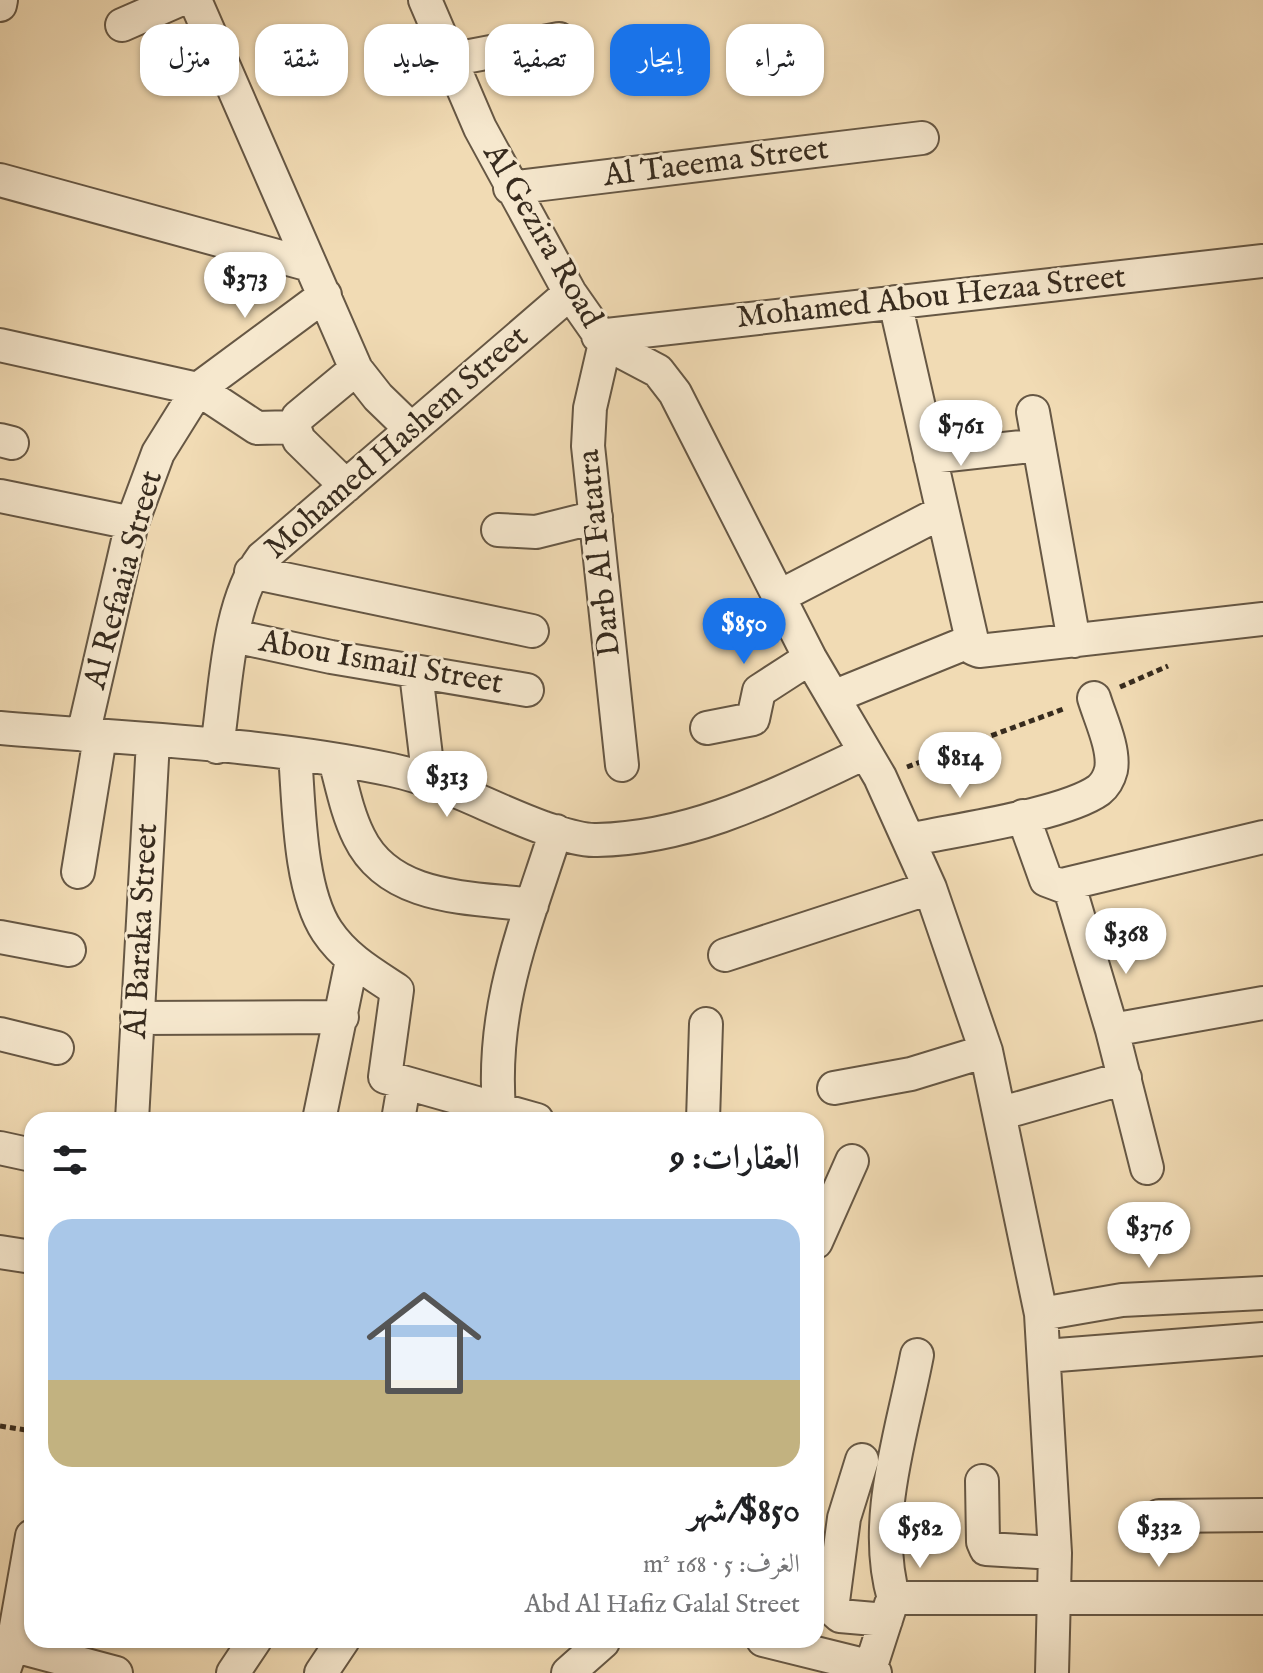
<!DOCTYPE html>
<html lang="ar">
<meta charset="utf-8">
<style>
:root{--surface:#fff;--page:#f6f6f6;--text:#202124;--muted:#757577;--line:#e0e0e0;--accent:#1a73e8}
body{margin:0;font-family:"IM FELL English",Amiri,serif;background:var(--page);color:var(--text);direction:rtl;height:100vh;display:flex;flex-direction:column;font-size:30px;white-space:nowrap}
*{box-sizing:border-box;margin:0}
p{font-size:26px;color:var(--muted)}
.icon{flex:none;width:44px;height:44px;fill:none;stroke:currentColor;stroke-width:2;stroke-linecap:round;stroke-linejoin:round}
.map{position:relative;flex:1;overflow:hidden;direction:ltr}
.details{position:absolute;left:24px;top:1112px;width:800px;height:536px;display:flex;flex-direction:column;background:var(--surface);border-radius:24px;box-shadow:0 2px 6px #0004;direction:rtl}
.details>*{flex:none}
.banner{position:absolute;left:24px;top:24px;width:800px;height:72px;direction:rtl;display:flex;gap:16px}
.price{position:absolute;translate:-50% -68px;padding:0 18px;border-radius:28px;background:#fff;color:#222;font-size:26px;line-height:52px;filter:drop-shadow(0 2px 4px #0008)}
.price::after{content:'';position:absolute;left:50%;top:48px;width:24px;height:18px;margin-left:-12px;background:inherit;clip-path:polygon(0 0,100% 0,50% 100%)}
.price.current{background:var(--accent);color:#fff}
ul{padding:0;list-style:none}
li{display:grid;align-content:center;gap:16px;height:424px;padding:0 24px}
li+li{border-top:2px solid var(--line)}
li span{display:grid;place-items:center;height:248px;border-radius:24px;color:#555}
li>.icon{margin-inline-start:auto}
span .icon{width:144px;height:144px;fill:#fffc;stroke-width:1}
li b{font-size:34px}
h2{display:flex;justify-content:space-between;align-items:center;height:96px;padding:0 24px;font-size:34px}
.tag{padding:0 28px;border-radius:24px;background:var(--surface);box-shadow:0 2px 6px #0004;font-size:28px;line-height:72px}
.tag.current{background:var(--accent);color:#fff}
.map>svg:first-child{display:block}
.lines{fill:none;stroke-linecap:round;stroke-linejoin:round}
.street-casing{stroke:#665744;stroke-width:36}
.path{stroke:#372b1e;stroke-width:5;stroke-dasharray:6 4;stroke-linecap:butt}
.street{stroke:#f6e8ce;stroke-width:32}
.labels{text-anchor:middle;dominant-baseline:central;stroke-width:6;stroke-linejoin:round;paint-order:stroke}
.street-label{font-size:32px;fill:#372b1e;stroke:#f6e8ce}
</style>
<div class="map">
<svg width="1263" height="1673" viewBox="0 0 1263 1673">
<rect width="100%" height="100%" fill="#f1dbb4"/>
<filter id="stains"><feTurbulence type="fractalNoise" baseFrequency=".0025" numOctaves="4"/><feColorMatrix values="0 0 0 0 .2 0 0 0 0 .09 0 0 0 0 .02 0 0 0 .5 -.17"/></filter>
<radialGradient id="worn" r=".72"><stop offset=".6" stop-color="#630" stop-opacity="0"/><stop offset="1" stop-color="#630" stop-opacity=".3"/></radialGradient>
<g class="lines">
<g class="street-casing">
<path id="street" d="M195 0 356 369 378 397 411 429
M425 0 480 128 570 293 605 343 658 371 675 393 810 658 880 777 930 888 986 1051 1041 1314 1055 1553 1052 1673
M0 5 1 0
M122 25 179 0
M449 60 559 39
M0 180 310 265
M510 188 922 138
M895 302 974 649 979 651 1263 619
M598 336 1263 261
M605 343 590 408 588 446 622 765
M0 345 198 389 257 428 294 427
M1033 412 1074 641
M0 440 12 443
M930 457 1039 445
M346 486 299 440 294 427 298 417 356 369
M0 496 132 523
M498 530 536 532 596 517
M251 572 532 631
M780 596 942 512
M234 636 331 657 527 690
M416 673 429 781
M833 697 971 641
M0 728C130 739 264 743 392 770 444 781 493 810 544 828 560 833 580 841 597 840 695 838 779 793 865 753
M707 728 753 719 759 691 810 658
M83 735 132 523 158 453 198 389 325 295
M217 747C226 689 227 605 262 558L570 293
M295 754C299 804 299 889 327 931 345 958 371 973 397 990L385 1077 537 1120
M335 760C342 786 347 813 359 837 390 901 471 897 532 905
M1023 816 1046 880 1070 889 1112 1030 1147 1168
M909 840C954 830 1064 815 1099 790 1105 785 1109 778 1111 770 1115 749 1100 718 1094 698
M78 872 100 737
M1062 885 1263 837
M0 937 69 950
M725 955 930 888
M137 1018 342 1017
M1112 1030 1263 1003
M0 1034 57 1048
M834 1088 911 1074 986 1051
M499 1109C491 1005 525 928 556 831
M1002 1113 1125 1078
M132 1120 153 741
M319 1120 352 960
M398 1120 404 1085
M703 1120 706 1024
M0 1148 32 1155
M816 1242 852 1161
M0 1252 32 1257
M1041 1314 1122 1300 1263 1293
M1045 1356 1263 1339
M862 1460 844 1518 832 1609 840 1616 886 1620
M982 1481 983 1542 986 1549 1055 1553
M1159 1516 1263 1515
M894 1599C871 1521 902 1434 917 1355
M763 1640 864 1665 875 1673
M0 1642 116 1673
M870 1669 891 1604 899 1598H1263
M3 1673 13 1644 32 1536
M233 1673 255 1640
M321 1673 343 1640
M568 1673 603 1642"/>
</g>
<path class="path" d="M1120 687 1168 666
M907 767 1066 708
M0 1426 32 1431"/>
<use href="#street" class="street"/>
</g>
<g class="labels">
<g class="street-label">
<text transform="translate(716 163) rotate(-7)">Al Taeema Street</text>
<text transform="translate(542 236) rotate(60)">Al Gezira Road</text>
<text transform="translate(931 298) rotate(-6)">Mohamed Abou Hezaa Street</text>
<text transform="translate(397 443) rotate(-41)">Mohamed Hashem Street</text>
<text transform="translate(600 553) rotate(-96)">Darb Al Fatatra</text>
<text transform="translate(124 580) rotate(-75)">Al Refaaia Street</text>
<text transform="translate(381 663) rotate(10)">Abou Ismail Street</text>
<text transform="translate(142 931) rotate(-87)">Al Baraka Street</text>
</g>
</g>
<rect width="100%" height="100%" filter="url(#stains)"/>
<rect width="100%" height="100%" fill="url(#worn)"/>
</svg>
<b class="price" style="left:245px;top:320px">$373</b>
<b class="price" style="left:961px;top:468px">$761</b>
<b class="price current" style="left:744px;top:666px">$850</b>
<b class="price" style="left:960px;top:800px">$814</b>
<b class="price" style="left:447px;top:819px">$313</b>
<b class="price" style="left:1126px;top:976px">$368</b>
<b class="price" style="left:1149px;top:1270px">$376</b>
<b class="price" style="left:1159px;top:1569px">$332</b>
<b class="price" style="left:920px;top:1570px">$582</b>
<div class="banner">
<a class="tag">شراء</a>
<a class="tag current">إيجار</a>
<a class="tag">تصفية</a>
<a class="tag">جديد</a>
<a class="tag">شقة</a>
<a class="tag">منزل</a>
</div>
<section class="details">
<h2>العقارات: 9<svg class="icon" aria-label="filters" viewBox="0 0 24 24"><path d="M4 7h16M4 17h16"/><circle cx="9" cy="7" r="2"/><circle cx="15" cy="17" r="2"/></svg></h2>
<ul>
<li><span style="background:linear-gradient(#a9c7e8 65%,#c2b280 0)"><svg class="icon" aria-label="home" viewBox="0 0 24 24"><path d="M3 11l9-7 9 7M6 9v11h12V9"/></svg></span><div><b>$850/شهر</b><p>الغرف: 5 · 168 m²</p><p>Abd Al Hafiz Galal Street</p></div></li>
</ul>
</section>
</div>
